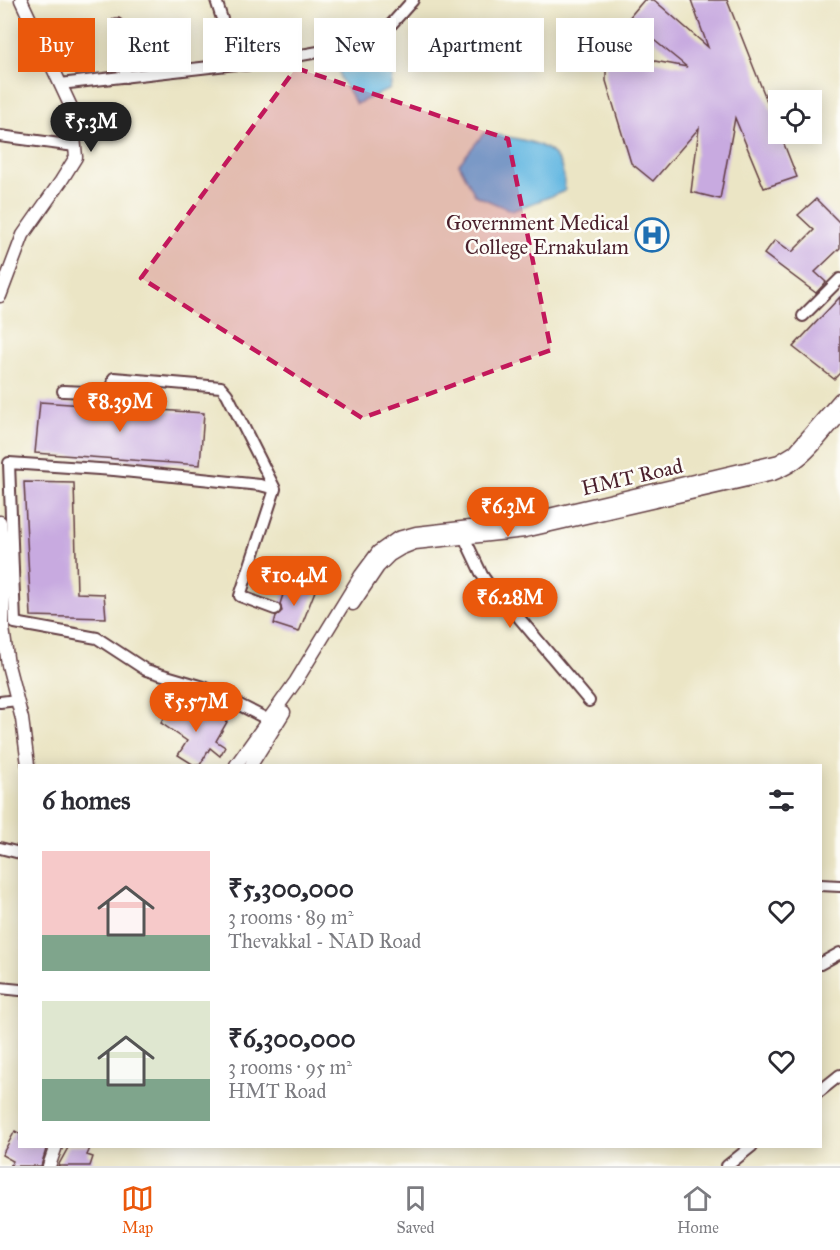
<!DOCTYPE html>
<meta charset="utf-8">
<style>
:root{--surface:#fff;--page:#f7f7f7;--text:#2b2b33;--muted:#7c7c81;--line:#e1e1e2;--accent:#ea580c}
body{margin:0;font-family:"IM FELL Great Primer",serif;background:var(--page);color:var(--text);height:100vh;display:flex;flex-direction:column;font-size:22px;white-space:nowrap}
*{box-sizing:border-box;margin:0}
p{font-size:20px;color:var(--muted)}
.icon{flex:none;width:33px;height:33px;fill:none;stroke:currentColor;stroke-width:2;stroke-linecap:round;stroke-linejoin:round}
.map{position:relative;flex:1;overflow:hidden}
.sheet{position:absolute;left:18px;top:764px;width:804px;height:384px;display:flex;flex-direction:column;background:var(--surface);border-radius:0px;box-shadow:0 3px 15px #0003}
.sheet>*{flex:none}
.banner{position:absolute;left:18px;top:18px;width:804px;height:54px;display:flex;gap:12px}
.buttons{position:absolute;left:768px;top:90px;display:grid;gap:12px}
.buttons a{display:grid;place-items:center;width:54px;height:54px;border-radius:0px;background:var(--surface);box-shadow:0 3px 15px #0003;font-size:30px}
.price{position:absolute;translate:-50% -51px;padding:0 14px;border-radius:21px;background:var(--accent);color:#fff;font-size:20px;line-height:39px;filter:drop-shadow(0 2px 3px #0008)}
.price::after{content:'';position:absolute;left:50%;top:36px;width:18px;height:14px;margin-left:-9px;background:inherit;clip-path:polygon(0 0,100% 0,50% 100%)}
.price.active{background:#222;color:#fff}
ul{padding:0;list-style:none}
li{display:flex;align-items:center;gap:18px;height:150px;padding:0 24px}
li span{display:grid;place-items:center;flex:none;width:168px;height:120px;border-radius:0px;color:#555}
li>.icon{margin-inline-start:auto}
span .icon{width:72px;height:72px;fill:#fffc;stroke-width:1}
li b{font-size:26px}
h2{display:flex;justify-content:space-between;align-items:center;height:72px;padding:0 24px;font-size:26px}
.tag{padding:0 21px;border-radius:0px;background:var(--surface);box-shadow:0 3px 15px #0003;font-size:21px;line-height:54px}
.tag.active{background:var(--accent);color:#fff}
.menu{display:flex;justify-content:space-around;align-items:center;height:84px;border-top:2px solid var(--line);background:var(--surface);font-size:16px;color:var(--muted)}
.menu a{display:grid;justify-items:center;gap:3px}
.menu .active{color:var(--accent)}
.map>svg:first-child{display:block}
.water{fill:#67b9e2;stroke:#586c86;stroke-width:1.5}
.building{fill:#c8aae0}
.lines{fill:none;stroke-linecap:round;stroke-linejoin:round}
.minor-casing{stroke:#623d42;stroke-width:14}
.major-casing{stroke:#623d42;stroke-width:15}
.minor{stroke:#fff;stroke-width:10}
.major{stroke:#fff;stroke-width:12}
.marked{fill:#c2185b;fill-opacity:0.2;stroke:#c2185b;stroke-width:4.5;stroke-dasharray:12 8;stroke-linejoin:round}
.labels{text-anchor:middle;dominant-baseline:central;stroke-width:5;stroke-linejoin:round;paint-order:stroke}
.poi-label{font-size:21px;fill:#4a1f2b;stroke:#fdfcf7;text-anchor:end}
.street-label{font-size:21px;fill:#4a1f2b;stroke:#fdfcf7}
</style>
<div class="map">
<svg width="840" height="1166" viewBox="0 0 840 1166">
<rect width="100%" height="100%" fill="#fdfcf7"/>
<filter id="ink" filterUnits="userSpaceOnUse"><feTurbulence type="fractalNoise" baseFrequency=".0167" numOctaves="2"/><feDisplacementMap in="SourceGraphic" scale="12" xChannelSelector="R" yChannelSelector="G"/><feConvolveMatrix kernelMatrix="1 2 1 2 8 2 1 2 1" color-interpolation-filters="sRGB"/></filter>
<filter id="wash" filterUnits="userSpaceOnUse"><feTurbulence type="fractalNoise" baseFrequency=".008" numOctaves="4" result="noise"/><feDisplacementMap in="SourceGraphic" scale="24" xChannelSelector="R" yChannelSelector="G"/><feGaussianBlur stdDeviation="1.35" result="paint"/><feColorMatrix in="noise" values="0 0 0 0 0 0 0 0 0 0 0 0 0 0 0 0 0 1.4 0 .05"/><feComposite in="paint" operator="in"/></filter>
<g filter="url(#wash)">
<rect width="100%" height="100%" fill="#ebe5c5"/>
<path class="water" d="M358 52H378L392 77 390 89 356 104 340 78 337 58Z
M484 133C509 138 551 139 561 166 564 173 564 183 565 191L512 211 475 195 459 164Z"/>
<g id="blocks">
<path class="building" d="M644 0H654L708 47 691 0H727L797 177 764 188 735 118 720 199 691 192 699 128 653 181 631 163 606 81V52L687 67 628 19Z
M816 199 840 223V248L815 272 826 282 816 293 764 254 775 240 792 252 814 230 798 215Z
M840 297V373L834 379 793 347Z
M40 402 204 413 200 465 35 453Z
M24 482 74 483 77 593 104 594 106 618 31 616Z
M287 582 315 591 299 632 274 624 276 616 282 611 280 604Z
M173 705 198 720 206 709 227 722 216 741 225 747 220 756 210 748 200 765H194L178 755 187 741 161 723Z
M15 1131 20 1134V1146H47L41 1166H10L13 1161 2 1155Z
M69 1146H91L87 1155 93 1157 90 1166H58Z"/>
</g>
</g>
<g filter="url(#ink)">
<use href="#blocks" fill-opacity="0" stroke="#623d42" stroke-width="1.5"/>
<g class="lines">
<g class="minor-casing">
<path id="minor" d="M216 0 236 64
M117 24 126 77
M60 84 236 64 245 65 324 51 352 48 379 38 413 0
M0 136 75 146
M803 316 840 279
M63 391 112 393 114 378 221 387 227 394 275 489
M464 537 482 575 496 595 515 613 589 701
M0 702 17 700
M269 720 204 687 146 670 97 638 15 623 9 463 114 470 260 485 275 489 240 596 275 609
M0 848 20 853
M820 885 840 886
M820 964 840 953
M0 988 20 990
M820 1091 840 1075
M727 1166 752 1146"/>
</g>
<g class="major-casing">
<path id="major" d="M0 296 23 235 61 181 76 157 71 107 21 0
M0 522 3 553V628L8 665 22 719 28 765
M353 604 378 567 390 555 400 549 415 543 525 531 773 474C807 461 816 441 840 416
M236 765 296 681 361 575 378 552 398 538 416 533 523 521 779 461 794 452 840 399
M251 765 284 712
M49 1166 56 1146"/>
</g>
<use href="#minor" class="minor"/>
<use href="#major" class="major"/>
</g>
</g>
<path class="marked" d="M296 68 508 139 551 350 362 418 141 278Z"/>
<defs>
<g id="hospital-ring" transform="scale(1.725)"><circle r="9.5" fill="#fdfcf7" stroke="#1f6fb2" stroke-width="1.5"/><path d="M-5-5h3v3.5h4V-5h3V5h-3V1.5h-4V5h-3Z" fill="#1f6fb2"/></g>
</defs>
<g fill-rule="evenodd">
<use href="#hospital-ring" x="652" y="235"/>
</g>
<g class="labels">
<g class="poi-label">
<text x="629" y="223">Government Medical<tspan x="629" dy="24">College Ernakulam</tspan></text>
</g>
<g class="street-label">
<text transform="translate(632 477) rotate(-13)">HMT Road</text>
</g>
</g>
</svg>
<div class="buttons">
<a><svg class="icon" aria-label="locate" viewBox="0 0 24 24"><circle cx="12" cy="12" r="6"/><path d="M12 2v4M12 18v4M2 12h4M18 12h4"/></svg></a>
</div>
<b class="price active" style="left:91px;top:153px">₹5.3M</b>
<b class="price" style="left:120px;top:433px">₹8.39M</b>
<b class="price" style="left:508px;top:538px">₹6.3M</b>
<b class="price" style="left:294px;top:607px">₹10.4M</b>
<b class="price" style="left:510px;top:629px">₹6.28M</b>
<b class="price" style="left:196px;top:733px">₹5.57M</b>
<div class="banner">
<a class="tag active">Buy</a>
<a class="tag">Rent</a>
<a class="tag">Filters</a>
<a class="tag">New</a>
<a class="tag">Apartment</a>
<a class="tag">House</a>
</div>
<section class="sheet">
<h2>6 homes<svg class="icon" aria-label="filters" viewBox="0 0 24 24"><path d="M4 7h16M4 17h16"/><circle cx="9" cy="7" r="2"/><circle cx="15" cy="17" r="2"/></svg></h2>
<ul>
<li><span style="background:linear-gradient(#f6c9c9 70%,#7fa58c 0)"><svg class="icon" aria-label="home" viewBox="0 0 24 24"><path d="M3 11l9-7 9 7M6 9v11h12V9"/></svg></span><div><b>₹5,300,000</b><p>3 rooms · 89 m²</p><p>Thevakkal - NAD Road</p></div><svg class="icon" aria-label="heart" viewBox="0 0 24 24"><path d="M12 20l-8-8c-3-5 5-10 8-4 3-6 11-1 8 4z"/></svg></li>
<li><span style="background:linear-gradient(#dfe7d0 65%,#7fa58c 0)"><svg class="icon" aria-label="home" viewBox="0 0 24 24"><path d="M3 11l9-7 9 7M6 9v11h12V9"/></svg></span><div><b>₹6,300,000</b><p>3 rooms · 95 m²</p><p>HMT Road</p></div><svg class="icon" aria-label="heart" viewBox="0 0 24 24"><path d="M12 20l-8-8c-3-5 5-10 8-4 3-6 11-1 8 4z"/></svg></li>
</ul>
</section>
</div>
<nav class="menu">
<a class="active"><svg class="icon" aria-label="map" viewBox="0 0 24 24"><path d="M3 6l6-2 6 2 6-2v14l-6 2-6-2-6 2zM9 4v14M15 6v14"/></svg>Map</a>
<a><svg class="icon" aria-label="saved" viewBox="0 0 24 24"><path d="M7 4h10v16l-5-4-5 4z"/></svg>Saved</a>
<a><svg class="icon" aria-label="home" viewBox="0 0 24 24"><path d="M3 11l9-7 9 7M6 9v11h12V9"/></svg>Home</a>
</nav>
